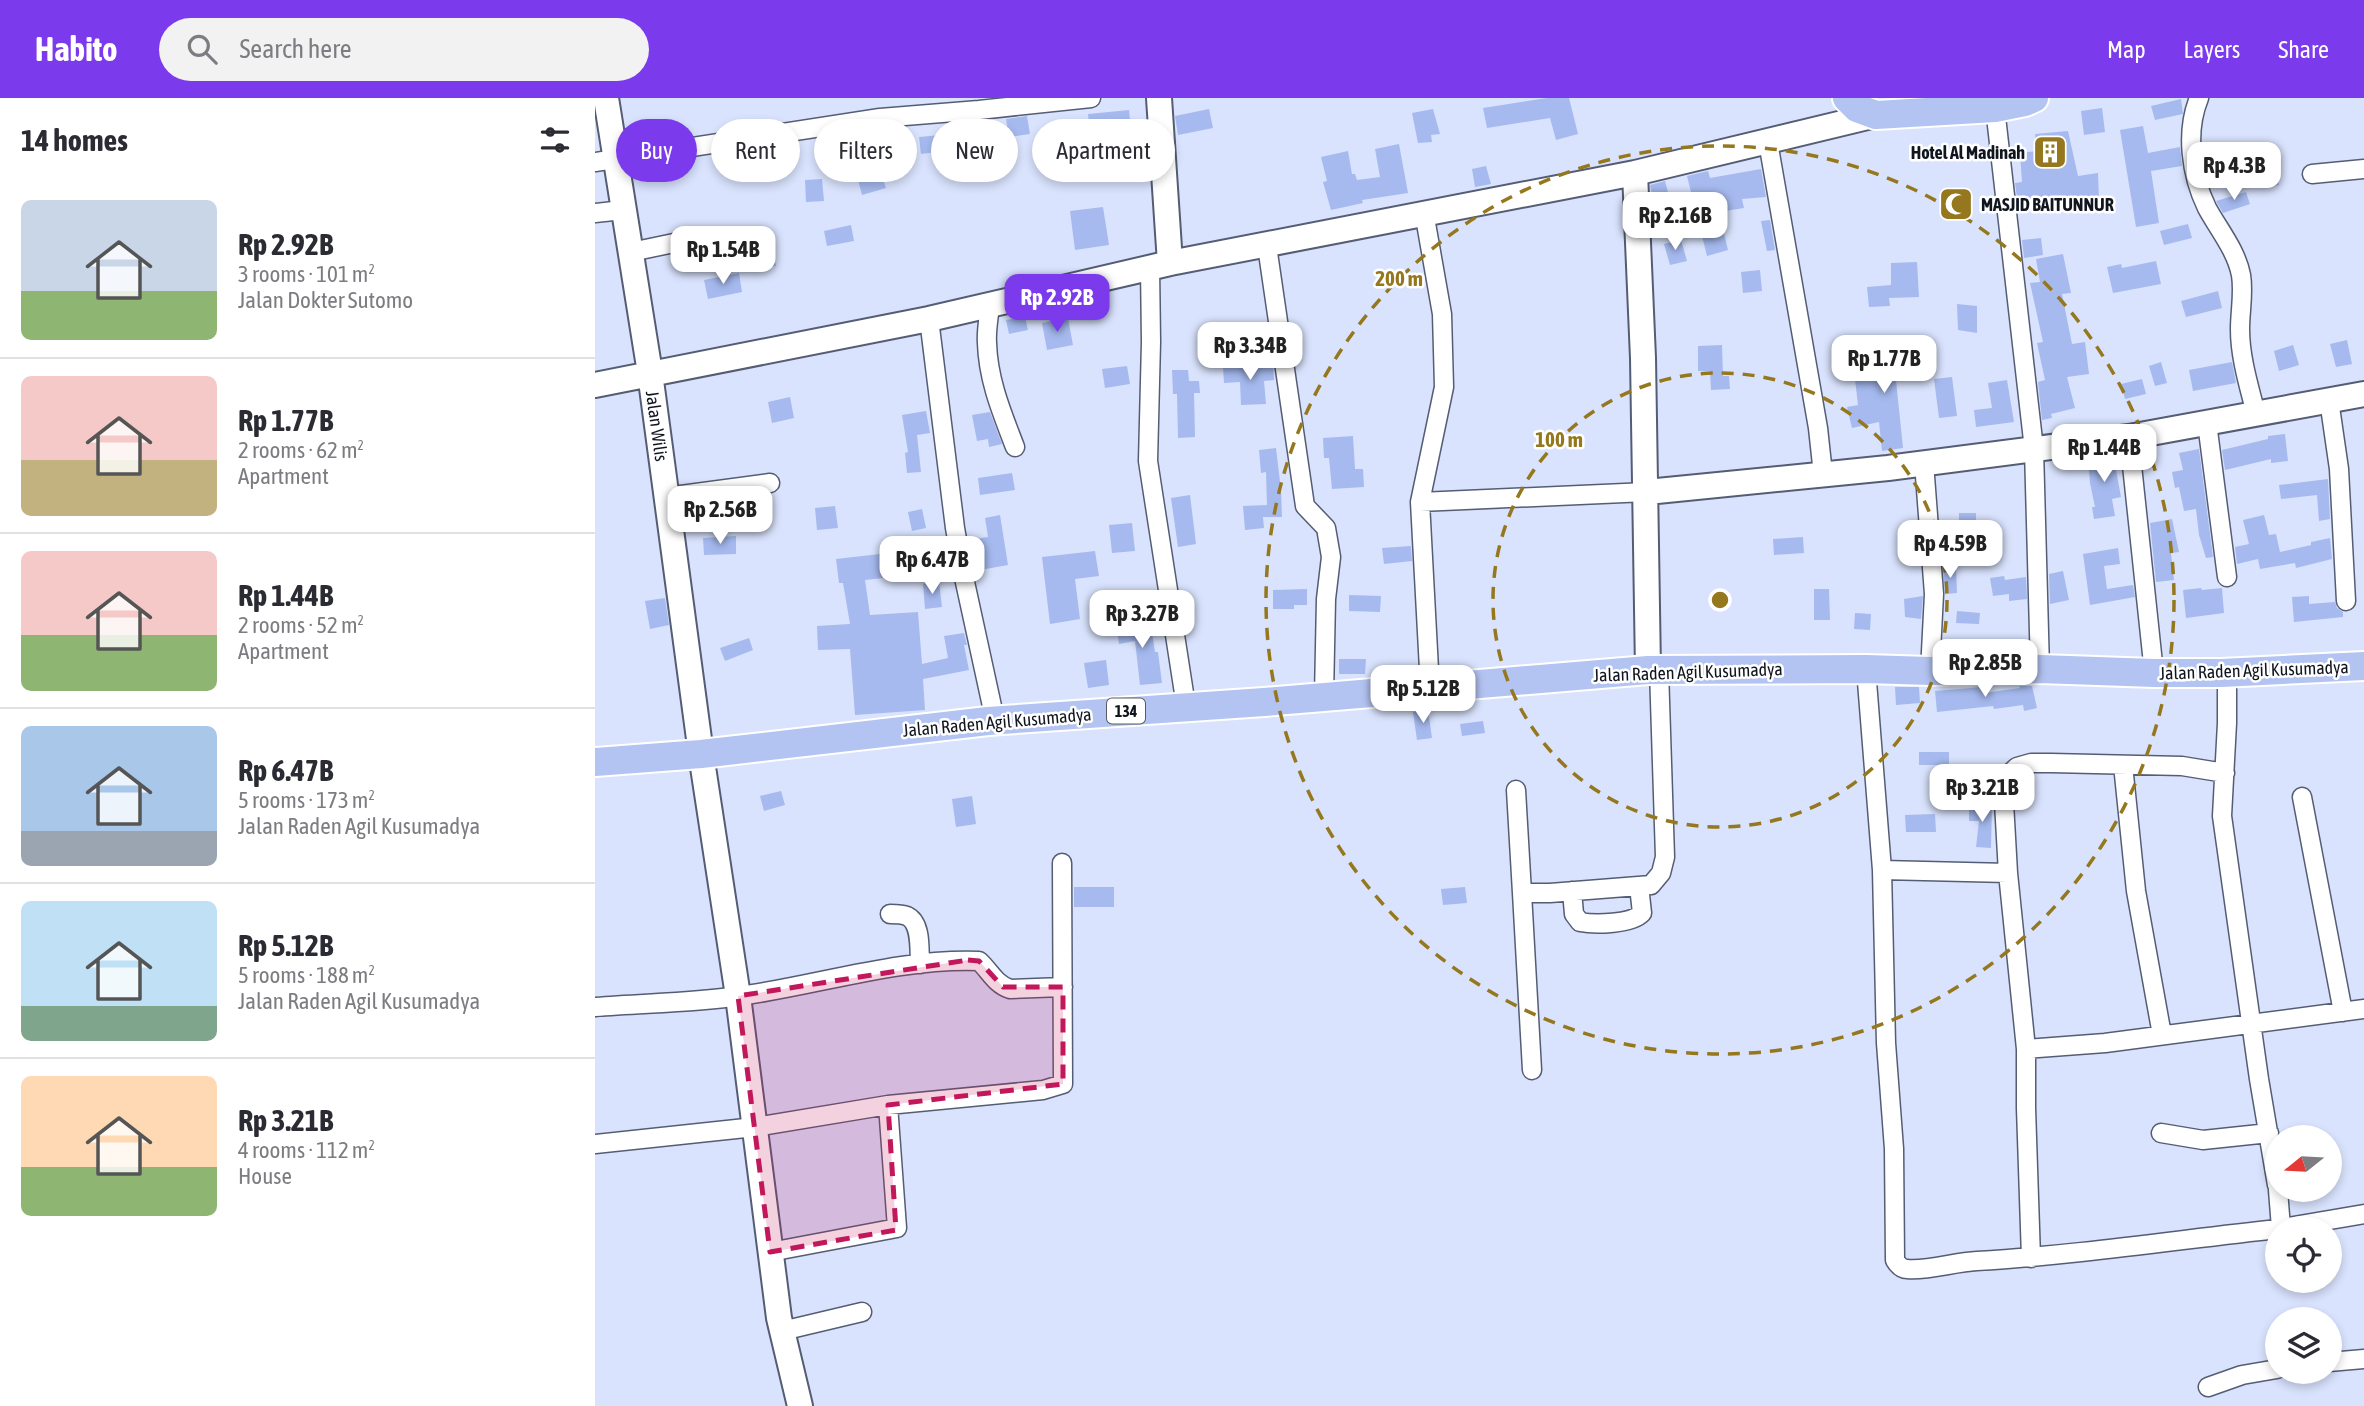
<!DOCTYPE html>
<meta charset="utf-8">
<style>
:root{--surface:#fff;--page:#f2f2f3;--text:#2b2b33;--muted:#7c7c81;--line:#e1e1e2;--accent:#7c3aed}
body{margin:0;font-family:"Asap Condensed",sans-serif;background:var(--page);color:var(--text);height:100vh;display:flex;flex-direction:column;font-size:26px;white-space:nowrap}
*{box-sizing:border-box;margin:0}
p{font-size:23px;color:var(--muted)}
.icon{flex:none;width:38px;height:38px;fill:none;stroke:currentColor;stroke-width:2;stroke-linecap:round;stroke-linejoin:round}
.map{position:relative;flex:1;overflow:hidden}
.drawer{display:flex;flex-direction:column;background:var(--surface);width:595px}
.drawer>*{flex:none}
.guide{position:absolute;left:21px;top:21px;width:665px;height:63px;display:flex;gap:14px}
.needle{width:46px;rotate:252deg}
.tools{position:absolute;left:1670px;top:1027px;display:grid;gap:14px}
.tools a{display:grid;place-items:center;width:77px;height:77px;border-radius:50%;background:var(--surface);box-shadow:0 4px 10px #0003;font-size:35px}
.price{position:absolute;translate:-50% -60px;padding:0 16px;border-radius:14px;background:#fff;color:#222;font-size:23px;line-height:46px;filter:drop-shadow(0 2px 4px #0008)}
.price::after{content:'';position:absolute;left:50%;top:42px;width:21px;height:16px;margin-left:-10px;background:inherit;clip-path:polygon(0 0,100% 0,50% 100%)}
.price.active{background:var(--accent);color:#fff}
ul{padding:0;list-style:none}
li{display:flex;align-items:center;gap:21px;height:175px;padding:0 21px}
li+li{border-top:2px solid var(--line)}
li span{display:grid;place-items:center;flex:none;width:196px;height:140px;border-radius:10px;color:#555}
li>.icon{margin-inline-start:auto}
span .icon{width:84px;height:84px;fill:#fffc;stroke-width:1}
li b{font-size:30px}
h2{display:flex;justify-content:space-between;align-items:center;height:84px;padding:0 21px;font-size:30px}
.chip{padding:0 24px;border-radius:32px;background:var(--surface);box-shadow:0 4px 10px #0003;font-size:24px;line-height:63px}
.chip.active{background:var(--accent);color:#fff}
header{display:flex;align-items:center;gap:42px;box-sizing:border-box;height:98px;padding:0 35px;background:var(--accent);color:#fff}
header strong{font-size:33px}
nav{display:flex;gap:38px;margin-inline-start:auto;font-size:24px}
.search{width:490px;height:63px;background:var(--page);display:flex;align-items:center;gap:18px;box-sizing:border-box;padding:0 24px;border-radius:38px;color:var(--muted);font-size:26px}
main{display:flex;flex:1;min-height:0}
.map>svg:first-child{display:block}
.building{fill:#a6baef}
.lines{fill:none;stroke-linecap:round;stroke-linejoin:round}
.minor-casing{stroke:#545d73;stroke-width:21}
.secondary-casing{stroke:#545d73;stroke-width:28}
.primary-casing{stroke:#fff;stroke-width:32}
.minor{stroke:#fff;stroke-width:18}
.secondary{stroke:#fff;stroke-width:24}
.primary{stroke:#b4c4f2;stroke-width:28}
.marked{fill:#c2185b;fill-opacity:0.2;stroke:#c2185b;stroke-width:5;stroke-dasharray:14 9;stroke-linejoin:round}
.ring{fill:none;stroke:#95771e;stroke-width:3.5;stroke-dasharray:12 9}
.labels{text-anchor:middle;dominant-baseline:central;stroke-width:5;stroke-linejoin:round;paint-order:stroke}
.shield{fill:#fff;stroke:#585b62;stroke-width:2}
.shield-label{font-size:16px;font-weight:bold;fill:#11151e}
.poi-label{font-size:18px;font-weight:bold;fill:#11151e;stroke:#fff;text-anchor:end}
.street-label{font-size:18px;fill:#11151e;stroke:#fff}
.centre{fill:#95771e;stroke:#fff;stroke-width:3.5}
.ring-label{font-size:21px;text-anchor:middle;font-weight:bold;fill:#95771e;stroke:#fff;stroke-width:5;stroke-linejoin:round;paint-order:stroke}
</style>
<header>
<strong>Habito</strong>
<div class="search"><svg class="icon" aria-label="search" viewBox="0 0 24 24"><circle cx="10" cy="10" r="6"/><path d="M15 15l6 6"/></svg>Search here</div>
<nav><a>Map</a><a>Layers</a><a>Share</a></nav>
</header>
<main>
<section class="drawer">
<h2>14 homes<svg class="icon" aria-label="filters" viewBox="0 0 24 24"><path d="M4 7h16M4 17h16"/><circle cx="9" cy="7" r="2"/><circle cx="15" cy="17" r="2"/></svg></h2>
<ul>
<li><span style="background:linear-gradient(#c9d6e8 65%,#8fb573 0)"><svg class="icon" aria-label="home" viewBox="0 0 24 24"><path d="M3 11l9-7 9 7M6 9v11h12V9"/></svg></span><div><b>Rp 2.92B</b><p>3 rooms · 101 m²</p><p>Jalan Dokter Sutomo</p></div></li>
<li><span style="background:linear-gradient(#f6c9c9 60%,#c2b280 0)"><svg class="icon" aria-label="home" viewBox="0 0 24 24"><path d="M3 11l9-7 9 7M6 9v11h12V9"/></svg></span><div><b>Rp 1.77B</b><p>2 rooms · 62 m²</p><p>Apartment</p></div></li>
<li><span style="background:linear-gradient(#f6c9c9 60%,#8fb573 0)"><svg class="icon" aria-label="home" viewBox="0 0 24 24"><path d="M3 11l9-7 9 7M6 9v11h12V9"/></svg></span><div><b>Rp 1.44B</b><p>2 rooms · 52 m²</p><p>Apartment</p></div></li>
<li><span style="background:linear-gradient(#a9c7e8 75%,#9aa5b1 0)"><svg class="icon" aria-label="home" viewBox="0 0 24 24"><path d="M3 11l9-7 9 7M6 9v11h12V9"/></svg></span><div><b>Rp 6.47B</b><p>5 rooms · 173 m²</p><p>Jalan Raden Agil Kusumadya</p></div></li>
<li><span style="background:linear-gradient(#bfe0f5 75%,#7fa58c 0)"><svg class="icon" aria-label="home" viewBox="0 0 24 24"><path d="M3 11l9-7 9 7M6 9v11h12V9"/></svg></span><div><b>Rp 5.12B</b><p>5 rooms · 188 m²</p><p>Jalan Raden Agil Kusumadya</p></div></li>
<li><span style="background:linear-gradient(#ffd9b3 65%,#8fb573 0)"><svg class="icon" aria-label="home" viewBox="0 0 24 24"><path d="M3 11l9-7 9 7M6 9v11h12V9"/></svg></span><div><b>Rp 3.21B</b><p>4 rooms · 112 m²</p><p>House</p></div></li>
</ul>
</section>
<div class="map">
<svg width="1769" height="1308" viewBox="0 0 1769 1308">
<rect width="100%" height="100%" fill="#d9e3fd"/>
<path class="building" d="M952 0H974L983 36 961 42 955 20 892 30 888 10Z
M1586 1 1588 16 1560 22 1556 8Z
M1507 10 1510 34 1489 37 1486 13Z
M614 11 618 30 583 37 580 18Z
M838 11 845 36 836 37 837 44 823 45 817 15Z
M534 12 541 82 521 84 517 49 493 51 495 69 481 70 480 65 448 69 444 44 495 35 493 16Z
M432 18 435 36 414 39 411 21Z
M1548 28 1553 55 1585 49 1587 68 1556 73 1564 125 1541 129 1525 32Z
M1473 33 1483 78 1503 75 1504 103 1423 108 1420 85 1427 84 1425 55 1442 53 1440 36Z
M346 37V41L370 38 373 64 351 67 350 53 326 56 324 39Z
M804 46 813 95 767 102 768 105 736 112 728 84 732 83 726 59 753 53 757 76H760L762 82 785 79 780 51Z
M392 53 394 68 376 71 374 56Z
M142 54 146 76 133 78 128 56Z
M1678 63 1684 87 1670 90 1664 66Z
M891 68 896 86 880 89 877 71Z
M1166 71 1171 99 1147 101 1149 110 1124 114 1133 152 1112 158 1092 78 1113 73 1115 80Z
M285 72 291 90 267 97 262 78Z
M227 81 229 103 211 104 210 82Z
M1070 83 1074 98 1070 99 1076 118 1063 122 1055 87Z
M1651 94 1655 106 1628 115 1621 103Z
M508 109 514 147 480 152 475 113Z
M1175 122 1180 152 1172 153 1166 123Z
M1593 126 1597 140 1569 147 1565 133Z
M256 127 259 143 232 148 229 133Z
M1446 140 1448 157 1429 160 1427 142Z
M1086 142 1092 163 1075 167 1069 146Z
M178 151 181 168 157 172 154 155Z
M1468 156 1476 195 1467 196 1477 246 1490 244 1494 276 1472 279 1480 310 1456 316 1457 320 1447 322 1443 284 1450 282 1442 245 1448 244 1435 185 1445 184 1441 161Z
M1561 163 1566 186 1518 195 1512 169 1526 166 1527 170Z
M1322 164 1324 199 1294 200 1295 208 1274 209 1272 189 1296 187V165Z
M1165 172 1167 193 1148 195 1146 174Z
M144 175 147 194 113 201 109 182Z
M1623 193 1627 210 1591 219 1586 203Z
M1362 206 1382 208V235L1363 232Z
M430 219 433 232 414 236 411 222Z
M473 220 478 247 452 252 447 225Z
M1752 242 1757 266 1741 269 1735 246Z
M1127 247 1128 278H1134L1135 291 1116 292 1115 273H1103V248Z
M1698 247 1704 267 1684 273 1679 253Z
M1334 257 1336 279 1301 282 1308 350 1287 353 1284 324 1257 330 1252 309 1263 307 1258 264Z
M1566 264 1572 285 1560 288 1554 268Z
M1637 264 1641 285 1598 293 1594 272Z
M678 267 679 282 669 283 671 306 646 307 645 284 629 285 628 269Z
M532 268 535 286 510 290 507 271Z
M577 272H593L594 283H604L605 295H599L600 339 583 340 582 296H578Z
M1357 279 1362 318 1344 320 1339 281Z
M1547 281 1551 296 1530 301 1526 286Z
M1412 282 1419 324 1381 329 1379 312 1397 310 1393 285Z
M195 299 199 320 177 325 173 304Z
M331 313 335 335 322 337 326 374 312 375 310 355 313 354 307 317Z
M395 314 407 346 394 349 393 341 382 343 377 317Z
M1690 336 1693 363 1676 365V361L1630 372 1627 352 1673 341V338Z
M758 338 760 371H768L769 389 737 391 734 360H729L728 340Z
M681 350 686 392 687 419H668L669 430 650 432 648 408 672 407 671 374 666 375 664 352Z
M1604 351 1618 459 1611 460 1604 437 1601 411 1589 413 1584 389 1580 390 1577 374 1588 372 1584 355Z
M1524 355 1526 371 1521 372 1526 399 1517 401 1520 418 1499 421 1497 409H1500L1495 385 1493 359Z
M417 375 420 392 385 397 383 380Z
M1733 381 1735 421 1724 423 1722 397 1686 401 1684 387Z
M595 397 601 446 583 449 576 400Z
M240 408 243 430 222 432 220 410Z
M327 411 331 430 317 433 313 414Z
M1364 415H1381V437L1364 436Z
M405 417 413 467 385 472 380 441 393 439 390 420Z
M1669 417 1674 437 1681 436 1685 454 1716 447V444L1735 440 1737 461 1701 470 1700 465 1665 471 1663 461 1642 466 1640 449 1654 446 1648 422Z
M1577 421 1584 454 1576 455 1579 482 1561 484 1555 425Z
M537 425 540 453 517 455 514 427Z
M141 438V456L109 457 108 440Z
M1208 439 1209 455 1179 457 1178 441Z
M816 448 817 463 789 466 787 450Z
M1523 450 1525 466 1509 468 1512 491 1538 487 1540 499 1495 507 1488 456Z
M500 453 504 478 480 481 485 521 455 526 447 459Z
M285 456 288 480 270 482 275 517 323 514 327 566 353 560 349 538 369 535 372 547H369L374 572 328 581 330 612 260 617 255 551 223 552 222 528 255 526 248 485H244L241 461Z
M1361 469 1362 495 1350 496 1348 470Z
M1468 473 1474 502 1455 506 1454 476Z
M1409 478 1410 482 1431 479 1432 501 1414 503V496L1398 498 1395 480Z
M344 484 347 509 330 511 328 486Z
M1606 490 1607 492 1627 490 1629 515 1591 520 1588 492Z
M712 491V507H699V511H678V492Z
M1219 491H1234L1235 522H1219Z
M754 497 786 498 785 514 754 513Z
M1328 498 1326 521 1310 519 1309 501Z
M1714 498V506L1740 504 1742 510 1748 514V519L1699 524 1697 499Z
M70 500 74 527 55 531 50 503Z
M1362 513 1385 515 1384 526 1361 525Z
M1260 515 1276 516 1275 532 1259 531Z
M555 522 560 554H563L567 585 545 587 540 543 524 546 521 527Z
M154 540 158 552 130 563 125 550Z
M744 561H771L770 576H744Z
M511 562 514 587 493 590 489 565Z
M1424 588H1437L1442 610 1429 613 1428 607 1399 611 1398 608 1342 614 1340 593 1388 589 1389 595 1425 590Z
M1300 589H1324L1325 605 1301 607Z
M833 612 837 640 822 642 818 614Z
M888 623 890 635 867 638 865 626Z
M1324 654H1354V667H1324Z
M186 693 190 707 169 713 165 698Z
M377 698 381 726 361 729 357 701Z
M1374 707H1397L1396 750 1381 749 1384 723H1374Z
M1340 716 1341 734H1311L1310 717Z
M479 789H519V809H479Z
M870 789 872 805 848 807 846 791Z"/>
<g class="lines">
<g class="minor-casing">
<path id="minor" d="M1604 0C1590 34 1596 77 1612 110 1624 132 1641 152 1646 177 1649 195 1645 213 1645 231 1645 260 1654 288 1661 316
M1400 10 1439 351 1445 571
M1173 44 1223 330 1228 376
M0 64 285 20 384 12 496 0
M1717 76 1769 71
M829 114 847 216 849 289 825 404 835 590
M0 115 28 112
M672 148 710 408 731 430 736 459 731 501 729 598
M36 154 98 141
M555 169 556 244 553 363 591 608
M395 207C394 219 391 232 392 245 393 282 407 315 420 349
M334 221 360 430 368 475 400 622
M1734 302 1744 371 1751 503
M1612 325 1632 479
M1534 339 1559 575
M1329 365 1339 496 1335 573
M71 399 175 385
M825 404 1052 394
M1271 571 1287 772 1291 945 1299 1051 1300 1162C1303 1167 1306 1171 1312 1171 1334 1173 1359 1164 1382 1163 1482 1157 1582 1142 1682 1131
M1632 575V625L1627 718 1664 981 1682 1087
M1528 667 1541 793 1567 937
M921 692 927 795
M1707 699 1748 914
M1287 772 1413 775 1431 951V1010L1436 1160
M1413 775 1408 687 1410 680 1422 669 1436 665H1456L1587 668 1630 675
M977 793 979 816 985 824C1000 827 1037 826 1047 815L1044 788
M295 816C299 816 307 816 312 818 327 825 324 852 325 866
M0 909C48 905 97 905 145 898 224 887 304 860 384 863 395 873 400 886 415 891L468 889
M1431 951 1510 945 1769 911
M937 972 927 795H955L1056 787 1066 775 1070 759 1064 572
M1566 1035 1608 1042 1674 1035
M0 1046 160 1029 293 1007 448 992 468 986 467 765
M1683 1092 1686 1130
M1687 1130 1769 1116
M175 1154 302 1130 293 1007
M187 1233 267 1214
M1734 1264 1769 1261
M1613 1289 1647 1277 1682 1271"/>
</g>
<g class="secondary-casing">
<path id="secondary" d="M11 0 55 275 106 656 143 898 184 1220 205 1308
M564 0 575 165
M0 287 334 221 575 165 1040 75
M1052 394 1293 370 1534 339 1769 296
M1053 572 1048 260 1040 75 1281 17"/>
</g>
<g class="primary-casing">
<path id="primary" d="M1252 0 1262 10 1281 17 1400 10 1430 4 1439 0
M0 664 106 656 393 623 669 604 1053 572 1271 571 1335 573 1445 571 1559 575H1626L1769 568"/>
</g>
<use href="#minor" class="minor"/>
<use href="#secondary" class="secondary"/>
<use href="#primary" class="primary"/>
</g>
<path class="marked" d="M373 862 384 863 408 889H468V986L293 1007 301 1132 175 1154 143 898Z"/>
<g class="ring">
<circle cx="1125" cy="502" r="227"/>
<circle cx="1125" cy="502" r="454"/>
</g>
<defs>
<g id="building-square" transform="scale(1.75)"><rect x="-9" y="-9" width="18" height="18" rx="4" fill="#95771e" stroke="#fff"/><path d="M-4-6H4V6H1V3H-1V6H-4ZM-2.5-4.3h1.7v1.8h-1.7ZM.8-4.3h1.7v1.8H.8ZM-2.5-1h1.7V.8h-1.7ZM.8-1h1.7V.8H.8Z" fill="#fff"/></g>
<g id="mosque-square" transform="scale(1.75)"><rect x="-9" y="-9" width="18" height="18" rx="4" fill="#95771e" stroke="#fff"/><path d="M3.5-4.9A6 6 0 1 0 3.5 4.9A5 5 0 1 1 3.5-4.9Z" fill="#fff"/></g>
</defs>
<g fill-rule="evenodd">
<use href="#building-square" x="1455" y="54"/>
<use href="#mosque-square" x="1361" y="106"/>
</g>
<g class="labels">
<rect class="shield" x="512" y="600.5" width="38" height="25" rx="5"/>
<g class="shield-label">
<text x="531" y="613">134</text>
</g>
<g class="poi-label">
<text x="1430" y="54">Hotel Al Madinah</text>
<text x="1386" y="106" text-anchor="start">MASJID BAITUNNUR</text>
</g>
<g class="street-label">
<text transform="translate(62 328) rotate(82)">Jalan Wilis</text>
<text transform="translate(1659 572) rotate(-2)">Jalan Raden Agil Kusumadya</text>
<text transform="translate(1093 574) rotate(-2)">Jalan Raden Agil Kusumadya</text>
<text transform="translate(402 624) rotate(-5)">Jalan Raden Agil Kusumadya</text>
</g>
</g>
<circle cx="1125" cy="502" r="10" class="centre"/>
<g class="ring-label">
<text x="804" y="188">200 m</text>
<text x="964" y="349">100 m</text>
</g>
</svg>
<div class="tools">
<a><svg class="needle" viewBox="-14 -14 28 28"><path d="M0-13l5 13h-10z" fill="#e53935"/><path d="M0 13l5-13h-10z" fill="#7c7c81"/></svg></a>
<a><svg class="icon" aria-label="locate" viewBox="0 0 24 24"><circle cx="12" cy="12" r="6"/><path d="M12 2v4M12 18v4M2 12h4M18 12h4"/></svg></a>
<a><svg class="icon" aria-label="layers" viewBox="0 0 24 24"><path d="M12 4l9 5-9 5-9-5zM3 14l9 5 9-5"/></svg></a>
</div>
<b class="price" style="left:1639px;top:104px">Rp 4.3B</b>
<b class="price" style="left:1080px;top:154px">Rp 2.16B</b>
<b class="price" style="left:128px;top:188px">Rp 1.54B</b>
<b class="price active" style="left:462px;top:236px">Rp 2.92B</b>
<b class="price" style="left:655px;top:284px">Rp 3.34B</b>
<b class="price" style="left:1289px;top:297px">Rp 1.77B</b>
<b class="price" style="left:1509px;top:386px">Rp 1.44B</b>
<b class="price" style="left:125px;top:448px">Rp 2.56B</b>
<b class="price" style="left:1355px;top:482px">Rp 4.59B</b>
<b class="price" style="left:337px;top:498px">Rp 6.47B</b>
<b class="price" style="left:547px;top:552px">Rp 3.27B</b>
<b class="price" style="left:1390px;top:601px">Rp 2.85B</b>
<b class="price" style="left:828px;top:627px">Rp 5.12B</b>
<b class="price" style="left:1387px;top:726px">Rp 3.21B</b>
<div class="guide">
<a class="chip active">Buy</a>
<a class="chip">Rent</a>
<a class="chip">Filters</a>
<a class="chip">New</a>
<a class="chip">Apartment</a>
</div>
</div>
</main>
